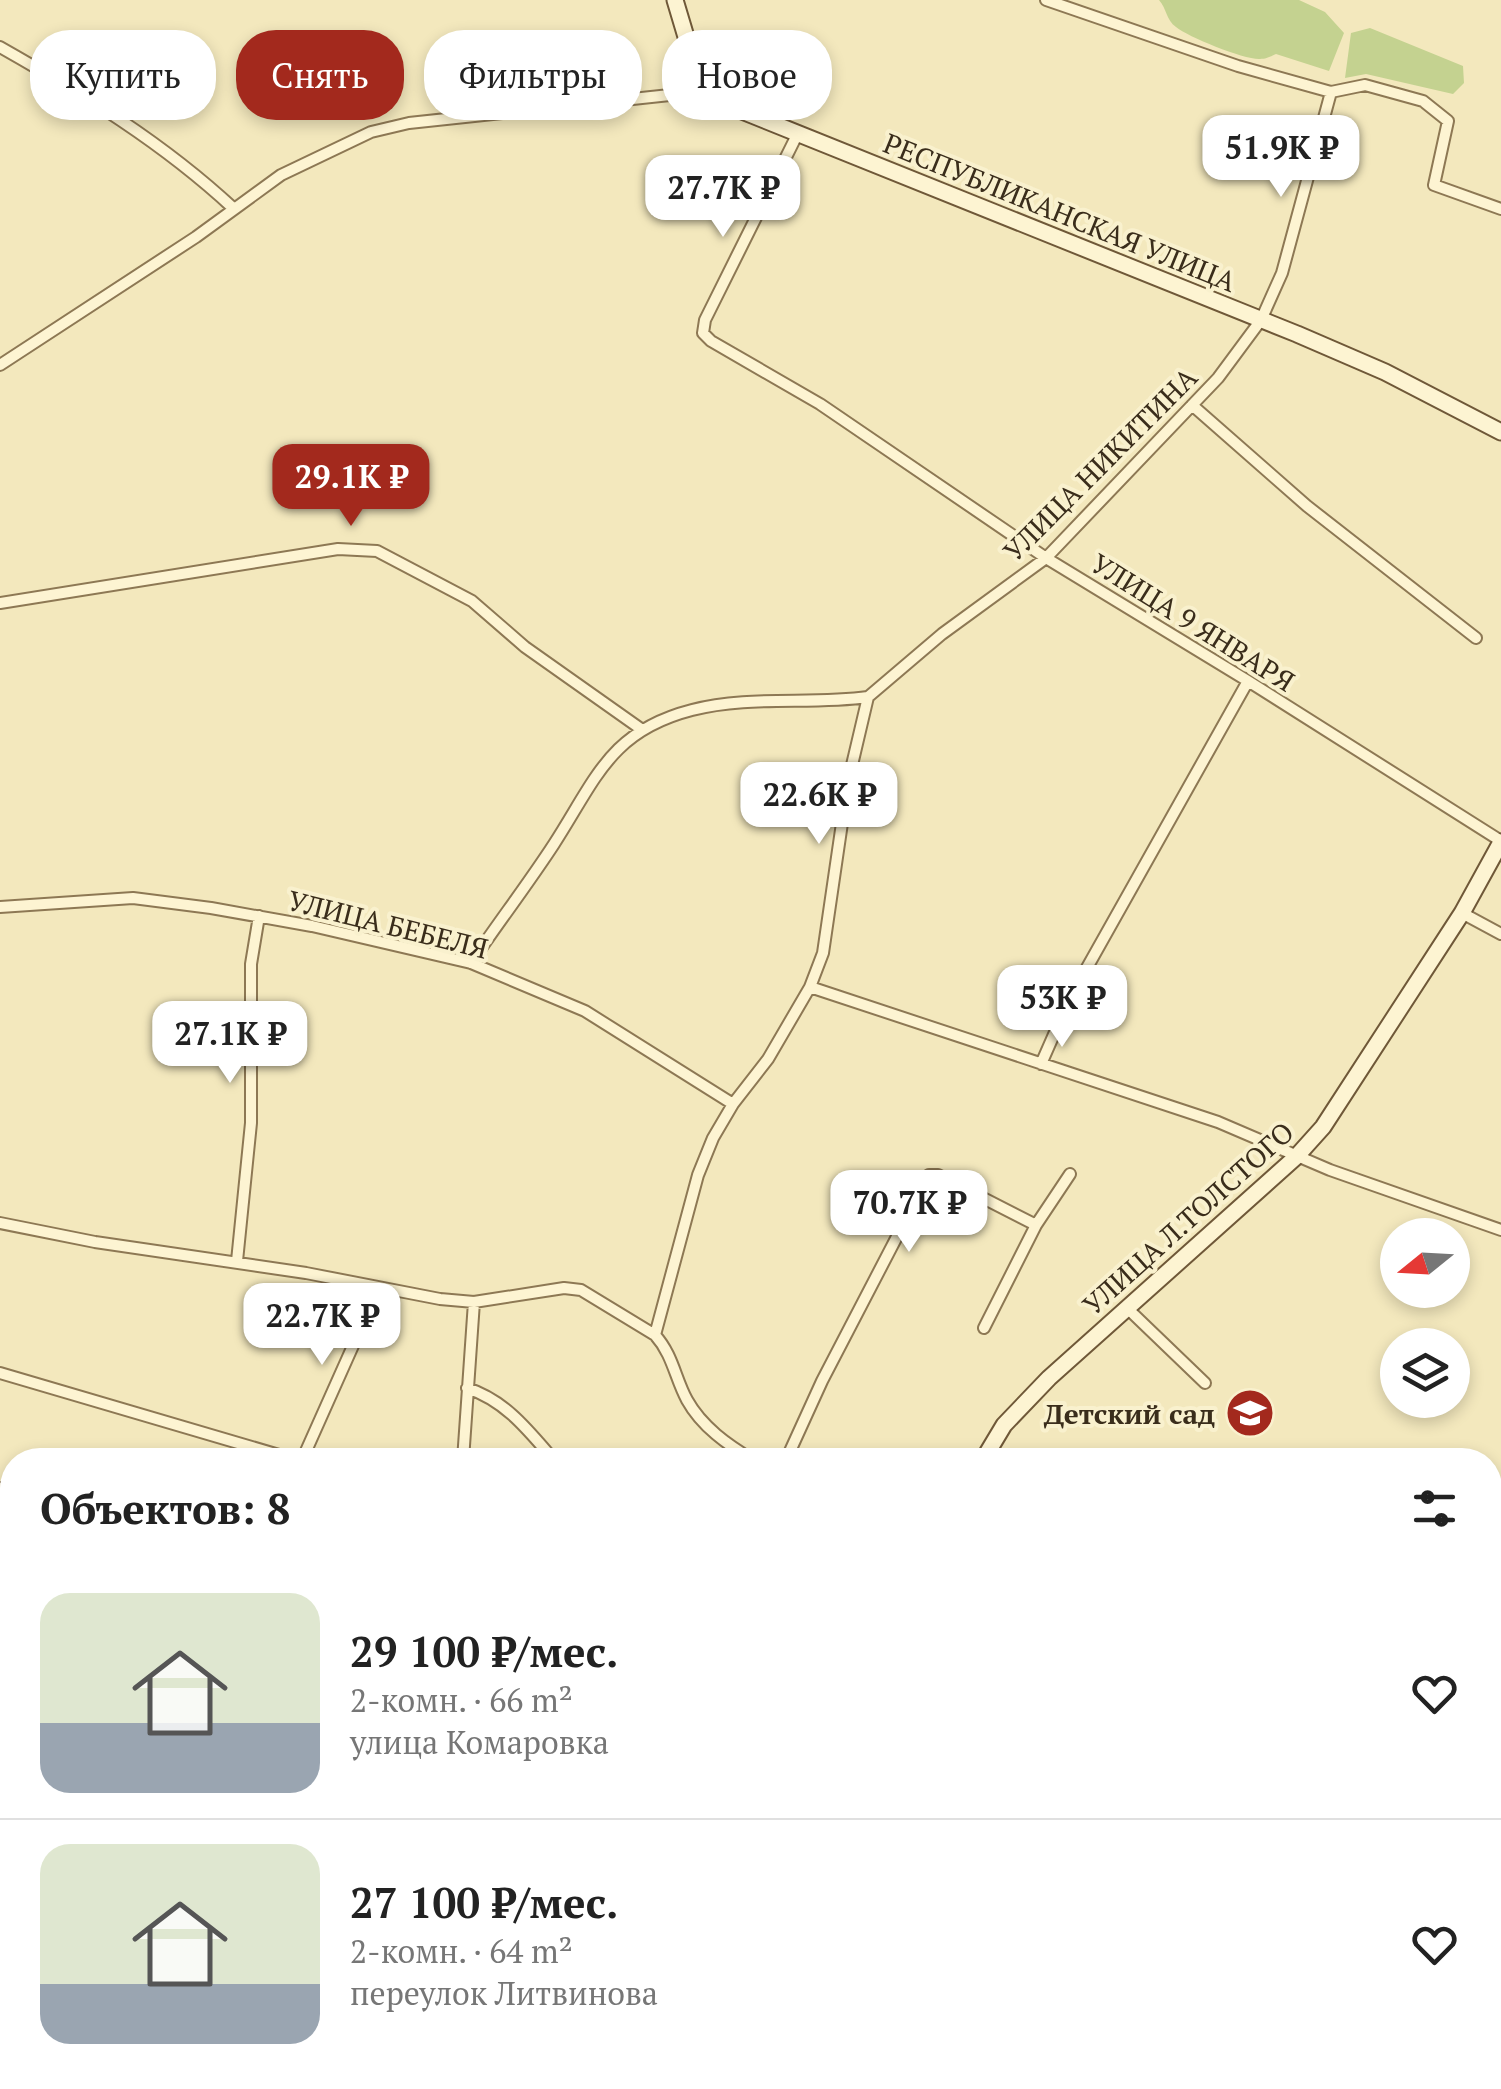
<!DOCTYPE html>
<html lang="ru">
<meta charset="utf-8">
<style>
:root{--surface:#fff;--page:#f6f6f6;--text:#222;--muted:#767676;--line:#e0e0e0;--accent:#a3291d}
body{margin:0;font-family:"PT Serif",serif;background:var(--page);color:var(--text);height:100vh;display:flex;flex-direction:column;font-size:38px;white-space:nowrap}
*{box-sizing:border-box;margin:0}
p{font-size:32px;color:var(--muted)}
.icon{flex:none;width:55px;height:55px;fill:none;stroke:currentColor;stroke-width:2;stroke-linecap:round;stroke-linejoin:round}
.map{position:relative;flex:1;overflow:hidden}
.panel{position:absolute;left:0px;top:1448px;width:1502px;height:642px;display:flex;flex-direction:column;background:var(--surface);border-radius:40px 40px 0 0;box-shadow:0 5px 15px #0003}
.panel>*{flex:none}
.banner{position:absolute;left:30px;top:30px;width:1000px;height:90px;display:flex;gap:20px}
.needle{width:65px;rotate:252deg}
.fabs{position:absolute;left:1380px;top:1218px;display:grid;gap:20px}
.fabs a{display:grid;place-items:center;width:90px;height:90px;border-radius:50%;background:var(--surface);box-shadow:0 5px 15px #0003;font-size:50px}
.price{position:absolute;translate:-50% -85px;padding:0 22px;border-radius:20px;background:#fff;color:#222;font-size:32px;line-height:65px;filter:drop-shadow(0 2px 5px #0008)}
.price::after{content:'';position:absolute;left:50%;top:60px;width:30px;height:22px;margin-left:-15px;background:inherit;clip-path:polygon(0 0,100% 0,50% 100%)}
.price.active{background:var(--accent);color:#fff}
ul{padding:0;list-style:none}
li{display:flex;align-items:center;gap:30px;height:250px;padding:0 40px}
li+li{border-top:2px solid var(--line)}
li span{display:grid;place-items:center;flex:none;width:280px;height:200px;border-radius:30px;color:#555}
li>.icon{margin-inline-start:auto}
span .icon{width:120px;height:120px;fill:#fffc;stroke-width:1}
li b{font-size:42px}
h2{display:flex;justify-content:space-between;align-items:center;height:120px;padding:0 40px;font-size:42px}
.tag{padding:0 35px;border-radius:40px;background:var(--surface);box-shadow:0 5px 15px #0003;font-size:35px;line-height:90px}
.tag.active{background:var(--accent);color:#fff}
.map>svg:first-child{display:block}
.green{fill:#c4d290}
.cemetery{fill:#bac591}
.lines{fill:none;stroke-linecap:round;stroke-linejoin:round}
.street-casing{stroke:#8d7854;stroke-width:14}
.secondary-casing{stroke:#6f5838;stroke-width:19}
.street{stroke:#fdf4d2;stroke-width:10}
.secondary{stroke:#fdf4d2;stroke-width:15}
.labels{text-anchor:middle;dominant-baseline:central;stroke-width:8;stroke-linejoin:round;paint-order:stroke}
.street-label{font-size:28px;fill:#3a2d1b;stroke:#f9f1ce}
.poi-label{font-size:28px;font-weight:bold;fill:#3a2d1b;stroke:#f9f1ce;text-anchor:end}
</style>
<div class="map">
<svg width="1501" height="2089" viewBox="0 0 1501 2089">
<rect width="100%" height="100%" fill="#f3e8bd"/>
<path class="green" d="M1159 0H1299L1325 12 1344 33 1329 71 1276 54C1269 57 1267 59 1260 59 1245 60 1188 37 1176 27 1166 20 1167 9 1159 0Z
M1370 28 1463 66 1464 83 1453 94 1366 74 1345 78 1351 33Z
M0 1854 12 1860V1917L0 1912Z"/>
<path class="cemetery" d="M0 1912 12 1917V2078H326L335 2089H0Z"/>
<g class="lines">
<g class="street-casing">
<path id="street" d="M1046 0 1238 66 1331 92 1365 85 1423 101 1448 121 1434 185 1501 209
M0 47C83 94 163 143 233 208
M798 133 705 320 703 333 711 341 820 404 1046 558 1248 681 1501 841
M0 365 196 237 281 175 371 132 409 123 707 91
M1192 405 1307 506 1476 638
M0 603 338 549 377 551 472 601 525 647 641 729
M0 907 133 898 211 908 312 926 471 963 585 1011 733 1104
M1462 913 1501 934
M471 963C498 923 528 884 554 844 596 779 610 731 692 710 749 695 811 705 868 697
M810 987 1218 1122 1330 1170 1501 1230
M1041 1064 1070 998 1248 681
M0 1223 95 1242 306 1273 440 1299 474 1302 564 1288 581 1290 655 1335
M1036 1225 1070 1174
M237 1261 251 1123V964L259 916
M1127 1308 1205 1383
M0 1373 296 1460
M467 1388C506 1401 528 1430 554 1460
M302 1460 356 1339 368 1286
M463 1460 474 1302
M753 1460C728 1445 702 1427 687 1400 675 1378 673 1355 655 1335L698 1175 713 1138 733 1104 768 1059 810 987 823 953 848 782 868 697 942 634 1046 558 1218 378 1261 320 1282 273 1331 92
M786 1460 822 1381 929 1175H938L1036 1225 984 1328
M0 1488 12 1492
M0 1605 12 1610
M1490 1717H1501
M0 1846 12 1852
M1490 2048H1501"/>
</g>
<g class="secondary-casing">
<path id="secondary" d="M675 0 698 77 707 91 737 109 1297 334 1385 372 1501 432
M983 1460 1004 1425 1049 1378 1296 1157 1323 1127 1462 913 1501 842
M1490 1532 1501 1506
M1490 1864 1501 1865
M504 2078 539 2089
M477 2089 483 2078
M1366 2089 1367 2078"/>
</g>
<use href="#street" class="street"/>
<use href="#secondary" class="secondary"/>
</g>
<defs>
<g id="school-disc" transform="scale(2.5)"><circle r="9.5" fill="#a3291d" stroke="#f9f1ce"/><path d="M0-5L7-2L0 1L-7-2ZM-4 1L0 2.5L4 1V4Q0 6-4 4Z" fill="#fff"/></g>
</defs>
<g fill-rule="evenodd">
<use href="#school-disc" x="1250" y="1413"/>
</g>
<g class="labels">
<g class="street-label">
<text transform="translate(1060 212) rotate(22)">РЕСПУБЛИКАНСКАЯ УЛИЦА</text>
<text transform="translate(1100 464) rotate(-45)">УЛИЦА НИКИТИНА</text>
<text transform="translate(1193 622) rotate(32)">УЛИЦА 9 ЯНВАРЯ</text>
<text transform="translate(388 924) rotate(14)">УЛИЦА БЕБЕЛЯ</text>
<text transform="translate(1188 1218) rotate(-42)">УЛИЦА Л.ТОЛСТОГО</text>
</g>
<g class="poi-label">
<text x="1215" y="1413">Детский сад</text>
</g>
</g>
</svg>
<div class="fabs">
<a><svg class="needle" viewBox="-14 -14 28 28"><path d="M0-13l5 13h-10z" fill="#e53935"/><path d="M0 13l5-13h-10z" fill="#767676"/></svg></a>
<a><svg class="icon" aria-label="layers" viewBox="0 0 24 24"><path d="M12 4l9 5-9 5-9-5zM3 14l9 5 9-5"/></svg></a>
</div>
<b class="price" style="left:1281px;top:200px">51.9K ₽</b>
<b class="price" style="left:723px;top:240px">27.7K ₽</b>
<b class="price active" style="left:351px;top:529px">29.1K ₽</b>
<b class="price" style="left:819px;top:847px">22.6K ₽</b>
<b class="price" style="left:1062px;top:1050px">53K ₽</b>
<b class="price" style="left:230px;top:1086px">27.1K ₽</b>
<b class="price" style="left:909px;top:1255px">70.7K ₽</b>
<b class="price" style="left:322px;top:1368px">22.7K ₽</b>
<div class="banner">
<a class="tag">Купить</a>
<a class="tag active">Снять</a>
<a class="tag">Фильтры</a>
<a class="tag">Новое</a>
</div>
<section class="panel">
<h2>Объектов: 8<svg class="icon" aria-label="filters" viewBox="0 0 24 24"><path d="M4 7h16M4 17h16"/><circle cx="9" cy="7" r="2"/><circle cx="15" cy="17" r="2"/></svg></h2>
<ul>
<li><span style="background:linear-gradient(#dfe7d0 65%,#9aa5b1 0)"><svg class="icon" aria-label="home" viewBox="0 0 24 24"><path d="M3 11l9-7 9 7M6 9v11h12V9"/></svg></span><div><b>29 100 ₽/мес.</b><p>2-комн. · 66 m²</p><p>улица Комаровка</p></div><svg class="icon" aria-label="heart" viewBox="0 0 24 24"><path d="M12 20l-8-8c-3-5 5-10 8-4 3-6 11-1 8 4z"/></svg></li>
<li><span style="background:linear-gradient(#dfe7d0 70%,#9aa5b1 0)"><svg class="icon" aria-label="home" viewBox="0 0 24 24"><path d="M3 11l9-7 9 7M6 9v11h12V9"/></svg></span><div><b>27 100 ₽/мес.</b><p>2-комн. · 64 m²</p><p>переулок Литвинова</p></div><svg class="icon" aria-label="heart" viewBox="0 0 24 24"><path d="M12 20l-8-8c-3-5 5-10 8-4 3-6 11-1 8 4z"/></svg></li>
</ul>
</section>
</div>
